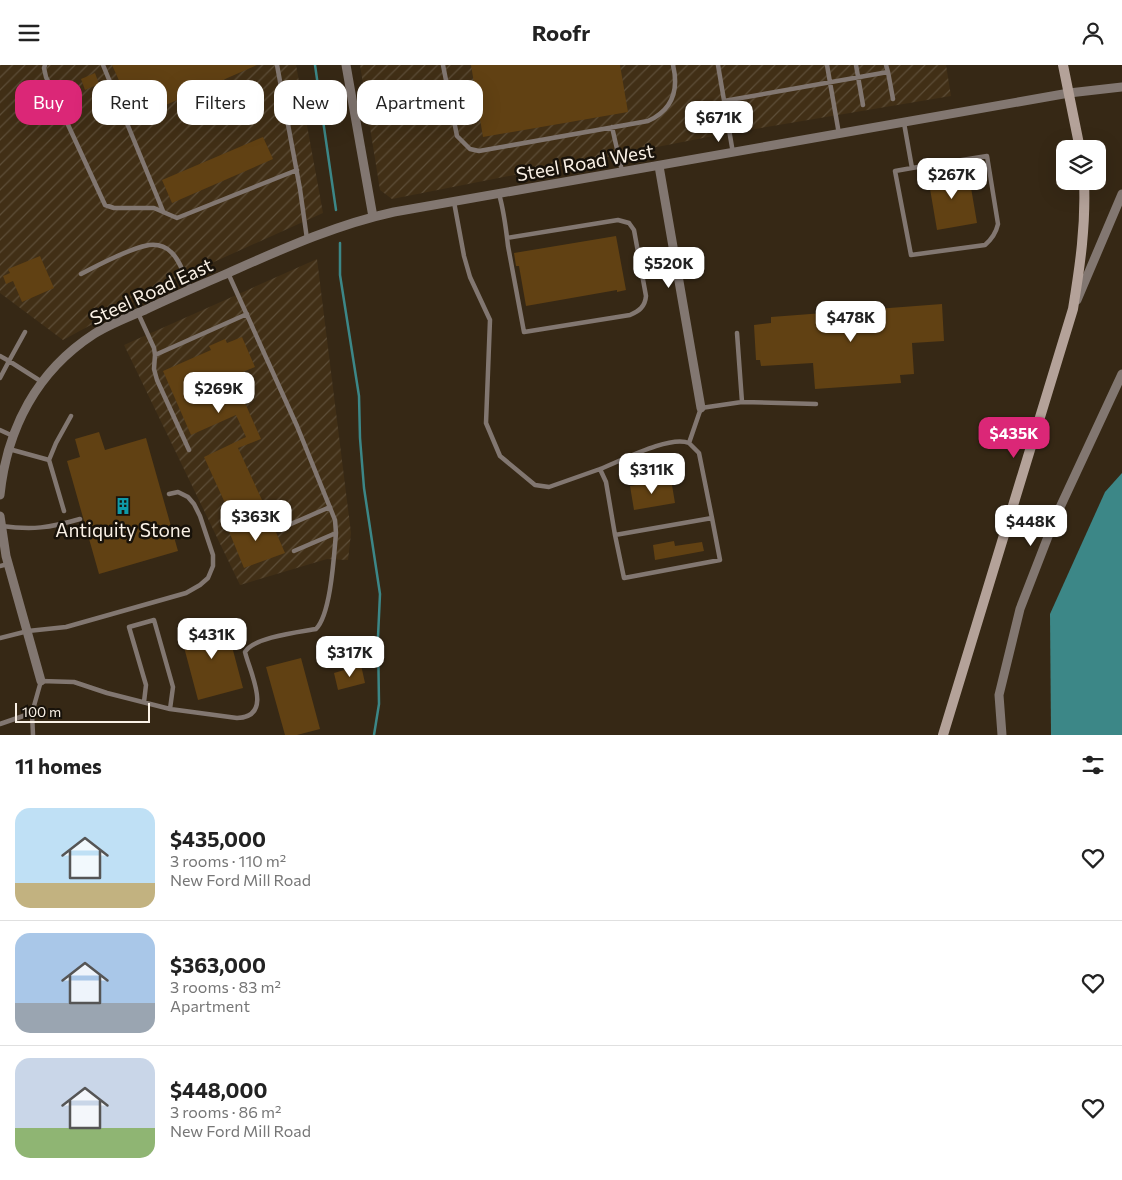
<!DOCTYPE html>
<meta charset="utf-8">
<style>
:root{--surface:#fff;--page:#f2f2f2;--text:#222;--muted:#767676;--line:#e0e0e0;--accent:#db2777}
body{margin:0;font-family:Commissioner,sans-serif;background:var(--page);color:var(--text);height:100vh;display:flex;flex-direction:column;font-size:19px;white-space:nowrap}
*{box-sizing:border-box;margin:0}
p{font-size:16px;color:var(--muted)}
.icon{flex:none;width:28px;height:28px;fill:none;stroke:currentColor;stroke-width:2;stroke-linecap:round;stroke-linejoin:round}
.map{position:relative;height:670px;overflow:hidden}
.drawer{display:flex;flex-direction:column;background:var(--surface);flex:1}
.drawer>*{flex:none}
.top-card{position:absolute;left:15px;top:15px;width:500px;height:45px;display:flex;gap:10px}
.fabs{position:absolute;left:1056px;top:75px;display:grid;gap:10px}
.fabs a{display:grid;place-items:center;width:50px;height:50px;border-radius:10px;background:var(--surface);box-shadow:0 5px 20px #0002;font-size:25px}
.scale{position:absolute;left:15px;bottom:12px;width:135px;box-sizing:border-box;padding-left:5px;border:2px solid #faf1e6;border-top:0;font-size:14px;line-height:18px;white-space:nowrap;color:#faf1e6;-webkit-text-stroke:4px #18120a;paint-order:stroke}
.price{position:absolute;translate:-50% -42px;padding:0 11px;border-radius:10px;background:#fff;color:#222;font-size:16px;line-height:32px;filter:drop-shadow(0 1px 2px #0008)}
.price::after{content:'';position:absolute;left:50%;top:30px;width:15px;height:11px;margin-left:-8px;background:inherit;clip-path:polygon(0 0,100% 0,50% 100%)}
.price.active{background:var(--accent);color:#fff}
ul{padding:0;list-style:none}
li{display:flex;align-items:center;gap:15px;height:125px;padding:0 15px}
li+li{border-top:1px solid var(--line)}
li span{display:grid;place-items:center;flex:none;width:140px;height:100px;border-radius:15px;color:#555}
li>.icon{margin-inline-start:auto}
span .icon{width:60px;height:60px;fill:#fffc;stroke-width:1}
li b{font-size:21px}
h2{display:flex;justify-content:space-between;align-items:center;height:60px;padding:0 15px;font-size:21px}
.tag{padding:0 18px;border-radius:15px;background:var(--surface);box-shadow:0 5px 20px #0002;font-size:18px;line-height:45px}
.tag.active{background:var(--accent);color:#fff}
header{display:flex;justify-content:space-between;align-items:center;height:65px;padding:0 15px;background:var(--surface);font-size:22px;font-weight:700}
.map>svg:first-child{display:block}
.industrial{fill:url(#industrial-furrows)}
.water{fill:#3c8787}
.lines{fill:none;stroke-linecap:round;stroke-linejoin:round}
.stream{stroke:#3c8787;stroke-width:2.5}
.building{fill:#614113}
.lane{stroke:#827771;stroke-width:4.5}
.street{stroke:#827771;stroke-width:9}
.secondary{stroke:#b4a299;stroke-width:10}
.labels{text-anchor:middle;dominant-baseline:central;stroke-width:5;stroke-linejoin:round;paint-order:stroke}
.street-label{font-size:19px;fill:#faf1e6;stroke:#18120a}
.poi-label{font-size:19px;fill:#faf1e6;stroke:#18120a}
</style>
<header><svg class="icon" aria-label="menu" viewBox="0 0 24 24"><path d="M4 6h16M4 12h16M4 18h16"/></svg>Roofr<svg class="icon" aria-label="person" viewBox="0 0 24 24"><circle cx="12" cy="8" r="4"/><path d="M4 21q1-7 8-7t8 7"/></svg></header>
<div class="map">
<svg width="1122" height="670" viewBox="0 0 1122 670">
<defs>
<pattern id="industrial-furrows" width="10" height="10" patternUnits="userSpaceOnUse" patternTransform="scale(1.25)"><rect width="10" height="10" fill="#412f16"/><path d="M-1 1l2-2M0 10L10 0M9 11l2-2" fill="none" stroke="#5d4e38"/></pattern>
</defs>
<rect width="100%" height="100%" fill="#362815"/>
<path class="industrial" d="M0 0H296L323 148 176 214 63 275 0 228Z
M360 0H946L951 31 713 71 392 134 380 125Z
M317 194 351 468 348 495 327 494 240 520 124 280Z"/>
<path class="water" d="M1122 408V670H1051L1050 549 1105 427Z"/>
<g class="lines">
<path class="stream" d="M315 0 336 145
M340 178V210L359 331 360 373 364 423 380 529 378 572 379 639 374 670"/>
</g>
<path class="building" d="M112 0H257L136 53Z
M471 0H620L628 47 483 72Z
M95 8 99 19 85 25 81 14Z
M263 72 273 94 172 138 162 115Z
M968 105 977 158 937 165 928 112Z
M616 171 626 225 617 227V225L526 241 519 201H516L514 188Z
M40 191 54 223 22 237 13 216 6 219 3 211 10 208 8 204Z
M942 239 944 276 912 278 914 309 900 310 901 318 815 324 813 298 761 301 760 295H756L754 260 771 258V252Z
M242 272 255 302 233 311 261 374 238 383 262 435 230 449 204 392 246 372 236 350 191 370 163 306 211 285 209 281 225 274 227 278Z
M99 367 105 385 146 373 178 486 99 509 67 396 80 392 75 374Z
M671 414 675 438 634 445 630 421Z
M269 451 285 488 244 503 228 464 244 458 245 462Z
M674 476 675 481 702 477 704 486 655 495 653 480Z
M225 555 243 623 198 635 180 567Z
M301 593 320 664 297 670H285L266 602Z
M361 600 365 618 338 625 334 608Z"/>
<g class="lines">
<path class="lane" d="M45 0 44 3 46 12 105 140 114 143H154L177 153 297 105
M103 0 163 146
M277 0 300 124 307 174
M443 0 457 71 470 84 479 86 648 56C672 45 679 25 673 0
M718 0 733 88
M827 0 839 69
M856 0 863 40
M886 0 888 7
M724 36 888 7 893 34
M904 58 912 103 895 106 911 190 985 180C992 174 996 168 998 159L987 91 912 103
M612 62 622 106
M499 129C504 146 506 163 508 181L524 267 630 250C639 246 645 242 646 231L634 165 629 158 618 155 507 173
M454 137 464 191 470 212 490 255 486 358 500 391 535 420 549 422 600 404
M228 208 297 361 335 455 336 468 294 486
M81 209C98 200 131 183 149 180 157 179 165 181 171 187 181 196 185 213 191 225
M138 248 154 283 155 290 247 249
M155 290 154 304 157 315 189 385
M0 291 9 296 25 267
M0 313 9 296 42 317
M742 337 816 339
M0 365 13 371
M689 378C669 370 621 396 600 404L606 417 615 470 712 453 699 388 689 378 701 343 742 337 737 268
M9 384 49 395 56 378 71 351
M49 395 64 446
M1 461C33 465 49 463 80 454
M284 462 330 442
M615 470 624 513 720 495 712 453
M0 501 8 499
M0 573 28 566 66 562 112 549 186 528 200 520 208 513 213 501V490L200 451 194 439 188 432 178 427 169 429
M170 644 237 653C274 652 250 608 245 587 254 572 300 567 316 564 331 549 334 490 336 468
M0 659 32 648
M33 670 32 648 41 616 74 617 107 628 170 644 173 622 154 555 129 562 146 620 144 637"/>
<path class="street" d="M346 0 373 152
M659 101 701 343
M1077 235 1122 129
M0 430C7 363 37 306 94 269 110 259 128 252 145 245 170 233 196 222 221 211 278 186 334 160 394 147L1069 28 1122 22
M0 451 6 491 41 616
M1002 670 999 630 1020 544 1056 451 1122 309"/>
<path class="secondary" d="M1063 0 1080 84
M943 670 1073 244C1080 201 1086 160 1084 116"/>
</g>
<defs>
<g id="building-bare" transform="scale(1.35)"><path d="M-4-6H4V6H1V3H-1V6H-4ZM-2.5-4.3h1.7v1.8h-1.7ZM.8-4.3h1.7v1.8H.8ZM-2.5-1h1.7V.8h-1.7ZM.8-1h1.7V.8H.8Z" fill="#0f9aa8" stroke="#18120a" stroke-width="2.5" paint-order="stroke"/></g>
</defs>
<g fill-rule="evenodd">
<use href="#building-bare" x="123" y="441"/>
</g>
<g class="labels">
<g class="street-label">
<text transform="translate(585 97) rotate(-10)">Steel Road West</text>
<text transform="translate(151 226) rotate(-25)">Steel Road East</text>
</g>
<g class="poi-label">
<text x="123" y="464">Antiquity Stone</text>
</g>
</g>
</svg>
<div class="fabs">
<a><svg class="icon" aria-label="layers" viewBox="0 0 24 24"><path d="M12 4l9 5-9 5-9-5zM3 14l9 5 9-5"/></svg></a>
</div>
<div class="scale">100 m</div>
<b class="price" style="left:719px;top:78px">$671K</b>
<b class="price" style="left:952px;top:135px">$267K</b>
<b class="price" style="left:669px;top:224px">$520K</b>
<b class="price" style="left:851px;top:278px">$478K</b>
<b class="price" style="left:219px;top:349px">$269K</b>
<b class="price active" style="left:1014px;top:394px">$435K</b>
<b class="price" style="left:652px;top:430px">$311K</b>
<b class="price" style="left:256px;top:477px">$363K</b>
<b class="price" style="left:1031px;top:482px">$448K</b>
<b class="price" style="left:212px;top:595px">$431K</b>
<b class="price" style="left:350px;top:613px">$317K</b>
<div class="top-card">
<a class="tag active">Buy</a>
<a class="tag">Rent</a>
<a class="tag">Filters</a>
<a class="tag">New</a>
<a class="tag">Apartment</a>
</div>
</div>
<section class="drawer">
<h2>11 homes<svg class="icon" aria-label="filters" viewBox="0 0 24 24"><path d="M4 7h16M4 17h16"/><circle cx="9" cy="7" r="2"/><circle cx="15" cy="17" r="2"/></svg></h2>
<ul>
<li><span style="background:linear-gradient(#bfe0f5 75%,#c2b280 0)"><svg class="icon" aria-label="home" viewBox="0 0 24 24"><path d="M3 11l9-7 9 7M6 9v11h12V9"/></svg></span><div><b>$435,000</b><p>3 rooms · 110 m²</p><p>New Ford Mill Road</p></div><svg class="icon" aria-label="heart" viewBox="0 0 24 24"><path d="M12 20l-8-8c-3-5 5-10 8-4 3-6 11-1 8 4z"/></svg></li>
<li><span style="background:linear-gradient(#a9c7e8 70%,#9aa5b1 0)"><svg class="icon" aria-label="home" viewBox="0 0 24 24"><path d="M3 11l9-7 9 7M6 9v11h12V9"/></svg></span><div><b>$363,000</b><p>3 rooms · 83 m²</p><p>Apartment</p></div><svg class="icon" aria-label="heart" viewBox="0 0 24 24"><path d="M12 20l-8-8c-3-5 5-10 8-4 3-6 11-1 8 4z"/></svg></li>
<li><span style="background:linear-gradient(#c9d6e8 70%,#8fb573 0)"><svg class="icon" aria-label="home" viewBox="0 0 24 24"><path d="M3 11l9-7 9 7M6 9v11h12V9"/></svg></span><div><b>$448,000</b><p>3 rooms · 86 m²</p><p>New Ford Mill Road</p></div><svg class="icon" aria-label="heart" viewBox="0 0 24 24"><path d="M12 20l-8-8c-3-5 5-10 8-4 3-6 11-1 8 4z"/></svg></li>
</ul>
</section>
